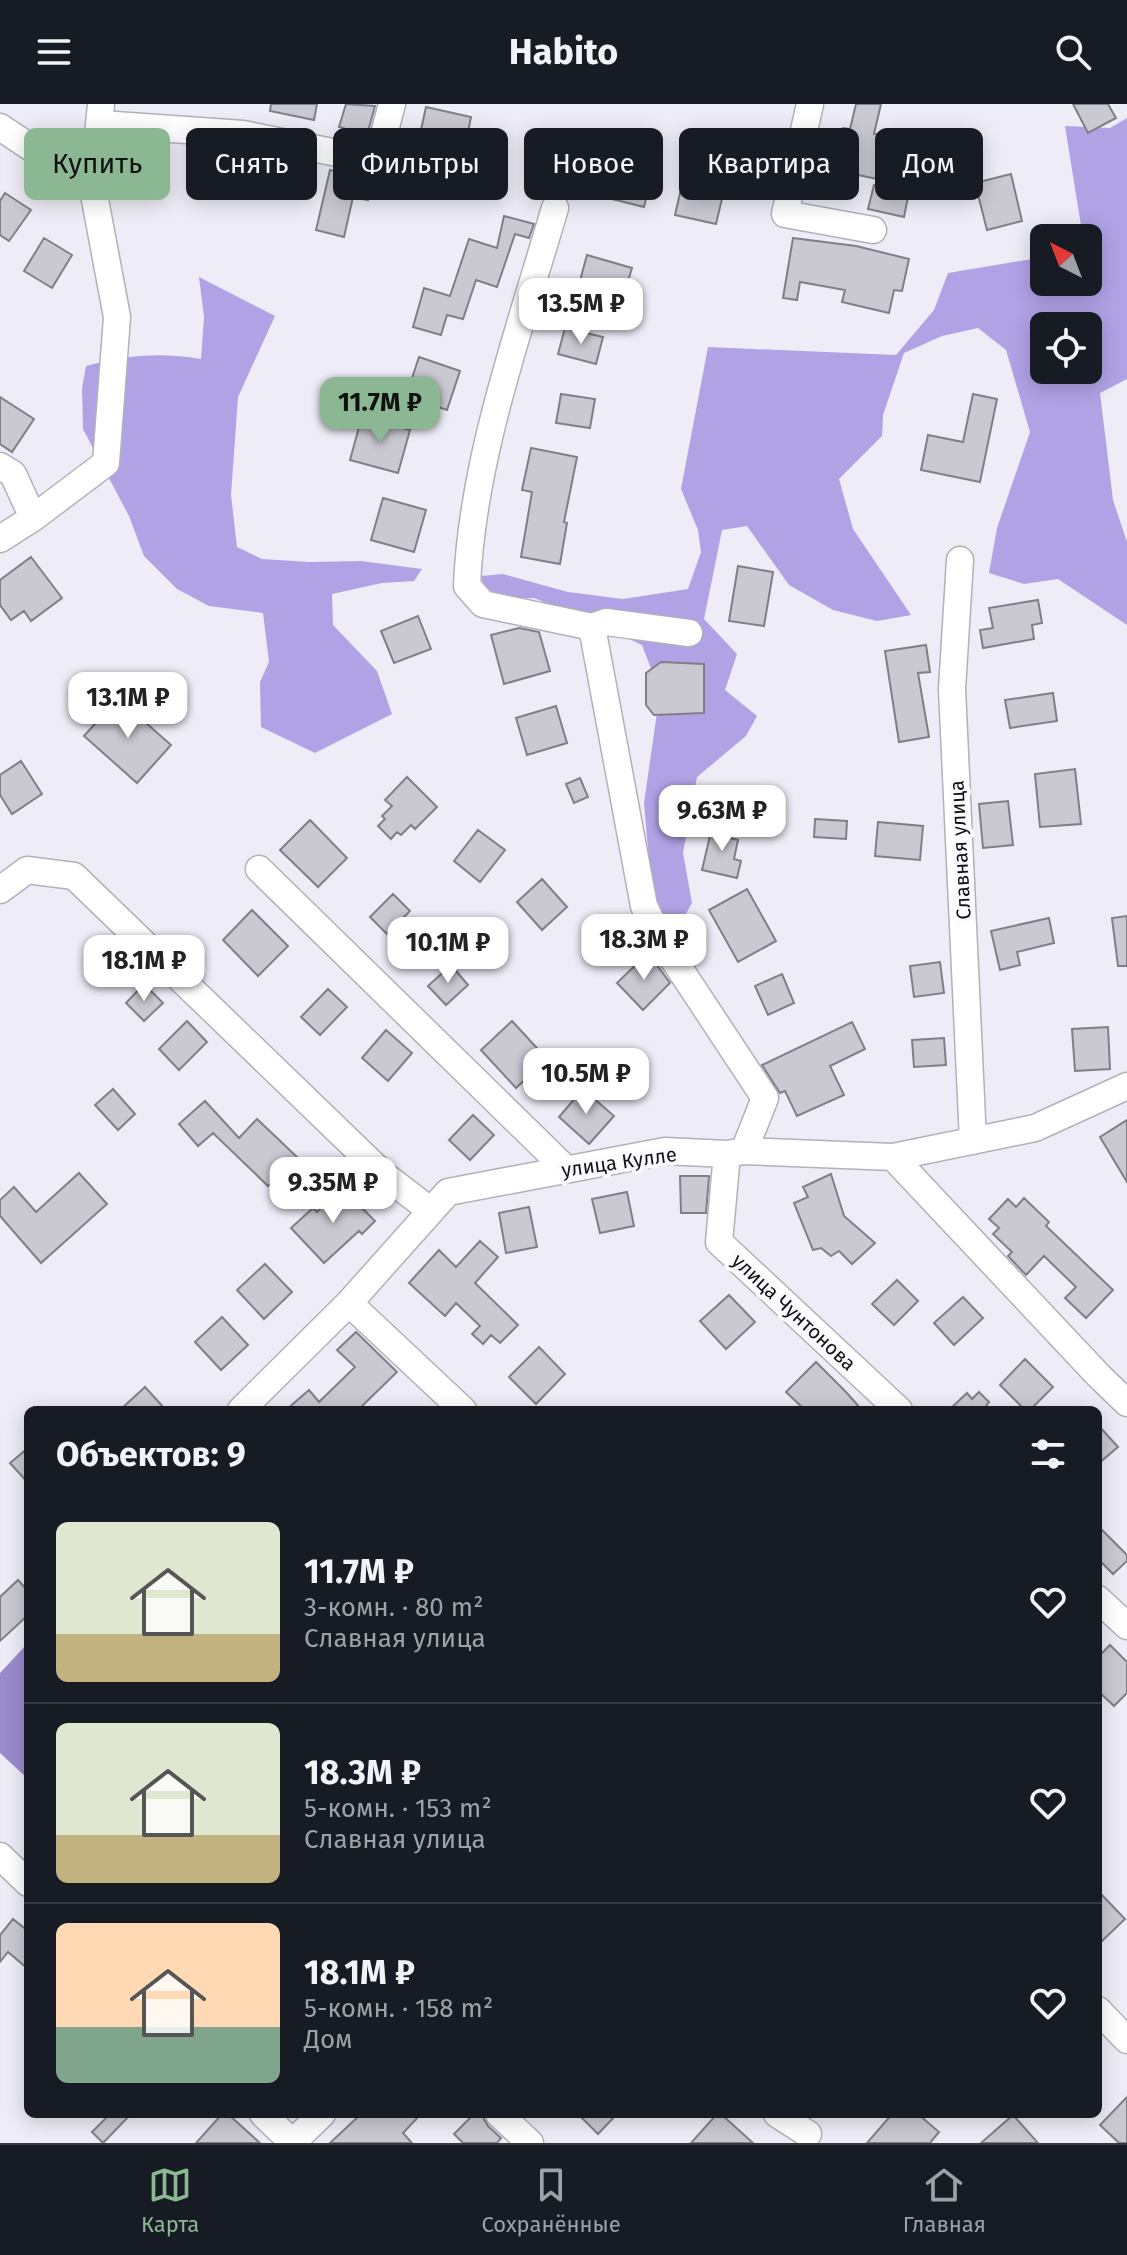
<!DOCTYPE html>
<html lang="ru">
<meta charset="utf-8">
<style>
:root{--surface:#171b24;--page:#242831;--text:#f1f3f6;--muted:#9ea1a6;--line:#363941;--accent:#8cb793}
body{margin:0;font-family:"Fira Sans",sans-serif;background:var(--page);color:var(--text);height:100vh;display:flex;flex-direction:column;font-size:30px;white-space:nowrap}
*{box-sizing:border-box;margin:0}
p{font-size:26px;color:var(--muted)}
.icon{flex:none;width:44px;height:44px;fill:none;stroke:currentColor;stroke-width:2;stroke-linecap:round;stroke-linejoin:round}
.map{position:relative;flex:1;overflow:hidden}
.sheet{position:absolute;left:24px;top:1302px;width:1078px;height:712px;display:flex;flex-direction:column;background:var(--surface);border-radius:12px;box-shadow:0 4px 20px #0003}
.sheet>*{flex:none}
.hud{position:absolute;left:24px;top:24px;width:1080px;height:72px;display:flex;gap:16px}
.needle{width:52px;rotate:318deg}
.buttons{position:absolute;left:1030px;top:120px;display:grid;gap:16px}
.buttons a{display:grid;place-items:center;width:72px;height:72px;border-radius:12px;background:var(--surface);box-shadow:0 4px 20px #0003;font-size:40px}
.price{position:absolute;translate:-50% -68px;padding:0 18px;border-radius:16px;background:#fff;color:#222;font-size:26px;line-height:52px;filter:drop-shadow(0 2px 4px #0008)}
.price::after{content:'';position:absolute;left:50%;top:48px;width:24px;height:18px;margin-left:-12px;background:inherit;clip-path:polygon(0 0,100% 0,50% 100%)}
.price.on{background:var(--accent);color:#111}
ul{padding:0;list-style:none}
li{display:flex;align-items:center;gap:24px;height:200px;padding:0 32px}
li+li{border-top:2px solid var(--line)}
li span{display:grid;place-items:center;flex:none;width:224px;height:160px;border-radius:12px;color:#555}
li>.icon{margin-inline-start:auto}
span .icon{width:96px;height:96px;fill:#fffc;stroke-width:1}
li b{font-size:34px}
h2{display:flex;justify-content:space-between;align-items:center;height:96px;padding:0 32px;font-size:34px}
.pill{padding:0 28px;border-radius:12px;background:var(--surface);box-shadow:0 4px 20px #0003;font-size:28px;line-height:72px}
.pill.on{background:var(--accent);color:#111}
header{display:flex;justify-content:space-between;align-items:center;height:104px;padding:0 32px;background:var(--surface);font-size:36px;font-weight:700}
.dock{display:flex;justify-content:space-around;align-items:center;height:112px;border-top:2px solid var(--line);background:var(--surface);font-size:22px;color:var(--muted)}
.dock a{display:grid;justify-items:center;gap:4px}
.dock .on{color:var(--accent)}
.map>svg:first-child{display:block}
.forest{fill:#b1a2e6;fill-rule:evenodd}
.water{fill:#9a8bcd}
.building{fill:#cac8d1;stroke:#807f87;stroke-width:2}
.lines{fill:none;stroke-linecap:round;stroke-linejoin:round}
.minor-casing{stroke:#b2b0b9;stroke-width:29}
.minor{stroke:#fff;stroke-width:26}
.labels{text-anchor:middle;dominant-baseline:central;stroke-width:8;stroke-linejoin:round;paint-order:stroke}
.street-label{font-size:20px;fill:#121215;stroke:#fbfafe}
</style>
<header><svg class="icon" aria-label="menu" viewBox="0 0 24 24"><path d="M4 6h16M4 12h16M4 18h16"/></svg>Habito<svg class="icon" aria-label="search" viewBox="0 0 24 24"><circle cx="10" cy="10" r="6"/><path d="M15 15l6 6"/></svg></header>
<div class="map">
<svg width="1127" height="2039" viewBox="0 0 1127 2039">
<rect width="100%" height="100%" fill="#eeecf6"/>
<path class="forest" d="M1127 14V275L1100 289 1113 396 1127 438V521L1058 475 1024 480 989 469 997 424 1030 328 1006 246 978 224 942 232 904 249 883 311 882 332 839 375 853 425 911 511 877 517 833 506 789 481 747 422 722 426 704 515 737 550 725 586 757 612 746 632 697 673 683 749 692 799 676 827 653 800 644 699 660 588 642 541 596 519 534 494 488 495 481 472 503 470 568 488 623 495 688 485 701 448 698 426 681 385 708 243 896 251 934 206 948 169 1044 153V178H1088V134H1083L1065 22 1110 24ZM1044 222H1088V266H1044Z
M199 173 275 212 238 293 231 391 237 443 262 455 309 458 361 457 422 465 414 477 382 479 332 490 333 521 377 567 392 610 315 649 261 623 260 578 269 558 263 509 209 502 177 485 144 452 129 412 83 325 82 284 86 262C127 251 159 248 201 255L204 213Z"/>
<path class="water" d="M28 1539V1675L0 1649V1569Z"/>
<path class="building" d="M271 0H317L314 16 270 7Z
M346 0 375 2 367 31 339 23Z
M856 0H881L874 30 895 34 887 77 853 70 855 58 837 55 843 24 850 25Z
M1073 0H1108L1116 14 1088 29Z
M426 3 471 13 467 33 481 36 477 57 417 44Z
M537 34 570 43 561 78 528 69Z
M137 45H163L162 73 137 72Z
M213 52 234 55 228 87 208 84Z
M616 65 651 74 644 103 608 94Z
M330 66 355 72 354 79 372 83 368 96 353 93 344 133 316 126Z
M1011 70 1022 117 987 126 975 79Z
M684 72 725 82 716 120 675 111Z
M874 81 909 88 904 113 868 105Z
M5 89 31 106 9 137 0 131V97Z
M504 112 534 120 529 134 515 130 497 183 476 176 463 215 447 211 441 231 413 223 424 184 450 192 469 135 497 144Z
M44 134 72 151 52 184 24 167Z
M793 134 856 142 909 155 902 187 894 186 889 209 842 198 845 186 800 178 797 196 783 194Z
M587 151 632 164 622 197 578 184Z
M565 224 603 233 596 260 558 250Z
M419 253 460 267 447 306 406 292Z
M561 290 595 295 590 324 556 319Z
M973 290 997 295 980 378 921 366 928 331 963 338Z
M0 293 34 315 12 348 0 340Z
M362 312 410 326 398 369 350 356Z
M531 344 577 353 564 418 567 419 560 460 521 453 532 388 522 386Z
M383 394 426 406 414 448 371 436Z
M31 453 62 494 31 517 24 507 11 516 0 501V476Z
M738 462 773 468 764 522 729 517Z
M1038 496 1042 519 1032 521 1034 535 983 544 980 526 993 524 989 504Z
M418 512 431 545 394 559 381 527Z
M519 524 539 528 550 567 504 580 491 531Z
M926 541 930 568 918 569 929 633 899 638 885 547Z
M661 558 704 560V609L654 611 646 601V569Z
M1053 589 1057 617 1010 624 1005 596Z
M118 594 171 641 137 679 84 632Z
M556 602 567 639 527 651 516 614Z
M21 657 42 690 12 710 0 691V671Z
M1075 665 1081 720 1040 723 1035 670Z
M407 673 437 703 415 725 411 721 401 731 397 728 391 735 378 722 385 715 382 712 392 702 385 696Z
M580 674 588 693 574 699 566 680Z
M1008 697 1013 741 983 744 979 700Z
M815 715 847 717 846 735 814 733Z
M310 716 347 754 318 783 280 746Z
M878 718 923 722 920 756 875 752Z
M713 719 729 722 726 733 738 736 734 755 741 757 737 774 702 766Z
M478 726 505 746 480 778 454 757Z
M542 775 567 803 542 826 517 798Z
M747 785 776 837 738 858 709 806Z
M393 790 410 807 387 830 370 813Z
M252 806 288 842 258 872 223 836Z
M1127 812V862H1118L1112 814Z
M1049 814 1054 839 1017 848 1020 861 1000 866 991 827Z
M648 849 670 879 643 906 617 879Z
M940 858 944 889 914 893 910 862Z
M451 861 468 881 446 901 428 882Z
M782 870 794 899 768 911 755 882Z
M144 880 163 899 144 917 126 899Z
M328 885 347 903 320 931 301 913Z
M187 917 207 938 179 966 159 945Z
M512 917 547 955 516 984 481 946Z
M852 918 865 945 830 962 844 991 797 1012 785 987 780 989 762 961Z
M1108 923 1110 965 1075 967 1072 925Z
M386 926 412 949 388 977 362 954Z
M944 934 946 961 914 963 912 936Z
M113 985 135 1010 118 1026 95 1001Z
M583 985 614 1012 589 1040 559 1013Z
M205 997 239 1034 257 1015 297 1053 268 1082 213 1029 198 1042 179 1020Z
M473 1011 494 1031 470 1056 449 1036Z
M1127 1016V1078L1100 1033Z
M79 1069 107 1100 41 1159 0 1112V1096L14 1083 36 1108Z
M831 1070 844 1112 875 1139 852 1160 839 1147 831 1152 821 1144 813 1146 794 1099 808 1093 803 1083Z
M680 1072H709L706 1109H681Z
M341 1083 375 1117 362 1130 359 1127 324 1159 291 1124 313 1104 317 1108Z
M627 1088 634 1122 600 1129 592 1095Z
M1024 1094 1049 1118 1046 1122 1113 1186 1086 1214 1065 1194 1076 1183 1044 1152 1026 1171 1008 1152 1012 1148 993 1130 999 1124 989 1115 1008 1095 1016 1103Z
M529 1103 537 1143 506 1149 499 1109Z
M480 1137 498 1153 475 1179 518 1221 500 1239 491 1231 483 1240 472 1230 480 1222 456 1199 445 1212 409 1179 439 1146 456 1163Z
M265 1160 292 1188 264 1215 237 1186Z
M897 1176 918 1197 894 1221 872 1200Z
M729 1191 755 1218 726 1245 700 1217Z
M963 1193 983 1214 954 1241 934 1219Z
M222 1213 248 1241 221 1266 195 1238Z
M356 1228 397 1268 358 1306H286L309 1286 319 1298 355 1263 337 1246Z
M539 1243 565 1270 536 1300 509 1273Z
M1025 1255 1053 1283 1030 1306H1025L1000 1281Z
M816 1258 846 1288 862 1306H805L786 1288Z
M145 1283 166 1306H120Z
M979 1288 989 1298 983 1306H949L967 1289 972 1295Z
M1098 1321 1118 1343 1098 1360Z
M28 1344V1379L10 1359Z
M1098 1422 1127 1451V1457L1113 1470 1098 1455Z
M18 1476 28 1487V1511L0 1537V1493Z
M1110 1541 1127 1558V1589L1114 1602 1098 1587V1553Z
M1098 1787 1125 1815 1098 1841Z
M13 1815 28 1827V1865L8 1848 0 1858V1831Z
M1127 1993V2039H1119L1100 2021Z
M110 2010H131L103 2039 92 2028Z
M222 2010H228L260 2039H196Z
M361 2010H421L403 2029 412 2039H330Z
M474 2010H481L488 2022 501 2034 497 2039H463L454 2030Z
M578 2010H617L598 2030Z
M717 2010H721L753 2039H691Z
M892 2010H918L939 2028 930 2039H867Z
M1013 2011 1038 2039H981Z"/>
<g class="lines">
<g class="minor-casing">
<path id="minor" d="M810 0 785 110 873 126
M101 20 243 30 377 57 392 0
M0 23 93 85 117 213 106 359 33 414
M93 85 101 0
M555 104C520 224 472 356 467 482L483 500 592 523 644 802 660 835 765 994 744 1047
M0 362 13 370 33 414 0 435
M960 456 952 585 973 1037
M592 523 606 518 689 529
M259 765 566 1065
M0 786 27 766 74 772 384 1071 430 1106
M727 1050 719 1138 899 1306
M893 1053 1099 1272 1127 1299
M349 1199 463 1306
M241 1306 349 1199 448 1088 665 1047 727 1050 744 1047 893 1053 1035 1024 1127 982
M1098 1495 1127 1522
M0 1752 28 1779
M1098 1906 1127 1936
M263 2010 293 2039
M499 2010 530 2039
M777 2010 808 2030
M292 2039 322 2010"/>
</g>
<use href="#minor" class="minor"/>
</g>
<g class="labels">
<g class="street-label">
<text transform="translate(960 746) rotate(-93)">Славная улица</text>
<text transform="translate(619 1058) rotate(-8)">улица Кулле</text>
<text transform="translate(794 1208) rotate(43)">улица Чунтонова</text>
</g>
</g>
</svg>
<div class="buttons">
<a><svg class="needle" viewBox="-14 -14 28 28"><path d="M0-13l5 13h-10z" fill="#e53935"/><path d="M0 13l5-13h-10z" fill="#9ea1a6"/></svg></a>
<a><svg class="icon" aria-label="locate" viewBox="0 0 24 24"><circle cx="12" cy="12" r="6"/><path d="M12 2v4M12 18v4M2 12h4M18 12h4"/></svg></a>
</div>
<b class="price" style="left:581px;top:242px">13.5M ₽</b>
<b class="price on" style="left:380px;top:341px">11.7M ₽</b>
<b class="price" style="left:128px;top:636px">13.1M ₽</b>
<b class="price" style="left:722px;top:749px">9.63M ₽</b>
<b class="price" style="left:644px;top:878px">18.3M ₽</b>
<b class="price" style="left:448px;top:881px">10.1M ₽</b>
<b class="price" style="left:144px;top:899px">18.1M ₽</b>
<b class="price" style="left:586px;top:1012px">10.5M ₽</b>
<b class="price" style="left:333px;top:1121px">9.35M ₽</b>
<div class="hud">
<a class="pill on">Купить</a>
<a class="pill">Снять</a>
<a class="pill">Фильтры</a>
<a class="pill">Новое</a>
<a class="pill">Квартира</a>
<a class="pill">Дом</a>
</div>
<section class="sheet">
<h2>Объектов: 9<svg class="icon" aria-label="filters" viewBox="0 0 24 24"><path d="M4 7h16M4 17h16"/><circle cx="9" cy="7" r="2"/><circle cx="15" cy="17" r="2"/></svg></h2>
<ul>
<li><span style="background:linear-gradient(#dfe7d0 70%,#c2b280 0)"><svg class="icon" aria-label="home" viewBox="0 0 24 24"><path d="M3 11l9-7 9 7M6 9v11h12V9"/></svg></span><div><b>11.7M ₽</b><p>3-комн. · 80 m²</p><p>Славная улица</p></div><svg class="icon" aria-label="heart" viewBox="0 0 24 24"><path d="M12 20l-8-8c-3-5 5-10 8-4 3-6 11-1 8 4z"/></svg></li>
<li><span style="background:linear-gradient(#dfe7d0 70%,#c2b280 0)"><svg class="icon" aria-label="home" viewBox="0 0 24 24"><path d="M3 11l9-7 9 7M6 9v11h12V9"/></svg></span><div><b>18.3M ₽</b><p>5-комн. · 153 m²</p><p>Славная улица</p></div><svg class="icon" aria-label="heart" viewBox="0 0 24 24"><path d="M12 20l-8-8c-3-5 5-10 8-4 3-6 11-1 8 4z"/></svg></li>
<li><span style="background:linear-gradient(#ffd9b3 65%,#7fa58c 0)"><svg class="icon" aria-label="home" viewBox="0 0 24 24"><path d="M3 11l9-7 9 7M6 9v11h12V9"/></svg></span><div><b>18.1M ₽</b><p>5-комн. · 158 m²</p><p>Дом</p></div><svg class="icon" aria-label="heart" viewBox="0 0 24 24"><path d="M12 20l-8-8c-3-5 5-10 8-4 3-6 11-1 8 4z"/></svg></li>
</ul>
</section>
</div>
<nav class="dock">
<a class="on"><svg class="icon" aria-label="map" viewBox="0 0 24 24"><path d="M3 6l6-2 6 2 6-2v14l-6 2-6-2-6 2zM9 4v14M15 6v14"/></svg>Карта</a>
<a><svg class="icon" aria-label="saved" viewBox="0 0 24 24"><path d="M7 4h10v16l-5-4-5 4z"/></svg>Сохранённые</a>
<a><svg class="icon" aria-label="home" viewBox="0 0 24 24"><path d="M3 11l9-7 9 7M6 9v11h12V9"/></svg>Главная</a>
</nav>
